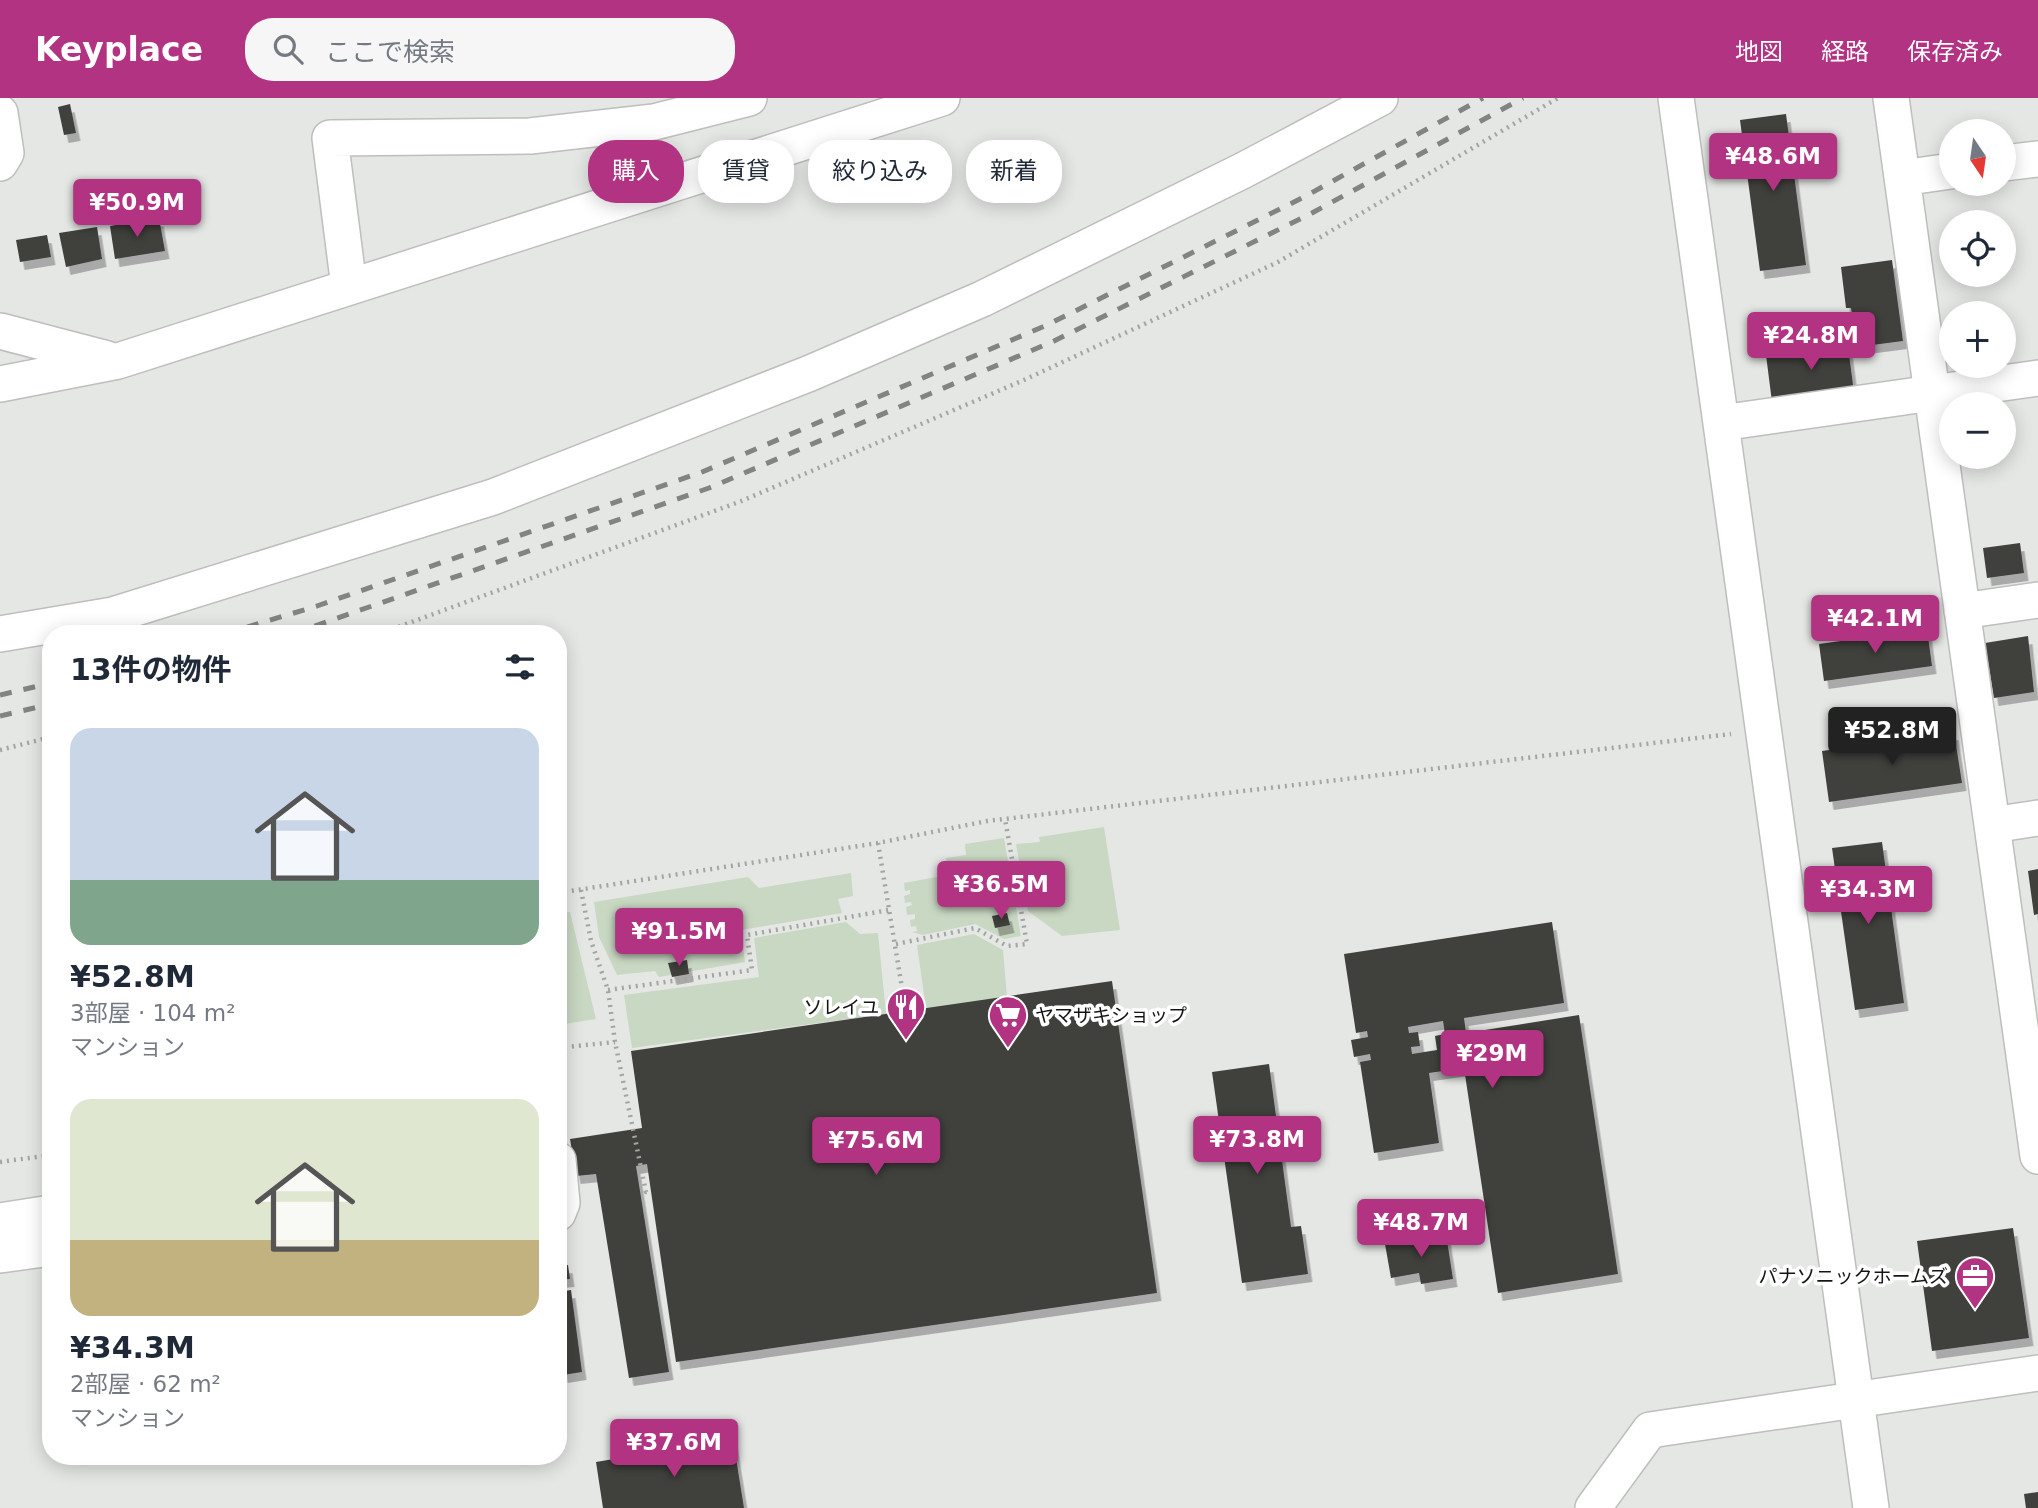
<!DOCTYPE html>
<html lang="ja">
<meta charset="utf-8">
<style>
:root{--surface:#fff;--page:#f6f6f7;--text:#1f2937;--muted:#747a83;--accent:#b13382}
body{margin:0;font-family:"DejaVu Sans","Noto Sans JP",sans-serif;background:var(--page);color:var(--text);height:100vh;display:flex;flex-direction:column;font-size:26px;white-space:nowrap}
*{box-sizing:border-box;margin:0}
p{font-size:23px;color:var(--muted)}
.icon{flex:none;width:38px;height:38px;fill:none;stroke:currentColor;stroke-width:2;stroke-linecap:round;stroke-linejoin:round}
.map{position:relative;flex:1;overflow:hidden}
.drawer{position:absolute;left:42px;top:527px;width:525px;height:840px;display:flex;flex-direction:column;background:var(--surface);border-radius:28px;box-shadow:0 4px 18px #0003}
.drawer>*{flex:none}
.top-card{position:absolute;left:588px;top:42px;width:665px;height:63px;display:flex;gap:14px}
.needle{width:46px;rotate:167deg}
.tools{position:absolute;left:1939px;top:21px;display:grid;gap:14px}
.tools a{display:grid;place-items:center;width:77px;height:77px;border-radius:50%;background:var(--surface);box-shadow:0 4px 18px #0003;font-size:35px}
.price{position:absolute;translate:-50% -60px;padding:0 16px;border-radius:7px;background:var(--accent);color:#fff;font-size:23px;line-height:46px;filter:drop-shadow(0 2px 4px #0008)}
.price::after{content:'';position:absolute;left:50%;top:42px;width:21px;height:16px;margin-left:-10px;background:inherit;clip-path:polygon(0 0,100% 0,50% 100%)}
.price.current{background:#222;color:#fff}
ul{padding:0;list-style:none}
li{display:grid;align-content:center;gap:14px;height:371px;padding:0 28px}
li span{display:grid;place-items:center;height:217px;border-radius:21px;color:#555}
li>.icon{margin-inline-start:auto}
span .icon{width:126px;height:126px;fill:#fffc;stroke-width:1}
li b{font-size:30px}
h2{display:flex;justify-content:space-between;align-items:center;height:84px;padding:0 28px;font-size:30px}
.chip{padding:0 24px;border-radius:28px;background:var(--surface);box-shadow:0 4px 18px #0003;font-size:24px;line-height:63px}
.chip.current{background:var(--accent);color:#fff}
header{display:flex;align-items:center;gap:42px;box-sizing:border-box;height:98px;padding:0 35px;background:var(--accent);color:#fff}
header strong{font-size:33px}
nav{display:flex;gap:38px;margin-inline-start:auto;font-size:24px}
.search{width:490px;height:63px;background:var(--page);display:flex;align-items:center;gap:18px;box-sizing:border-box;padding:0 24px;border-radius:28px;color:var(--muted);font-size:26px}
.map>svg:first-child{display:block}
.green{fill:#c9d8c3}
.building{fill:#3f403e;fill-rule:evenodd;filter:url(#shadow)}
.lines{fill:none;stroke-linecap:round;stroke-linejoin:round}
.minor-casing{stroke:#bdbfbc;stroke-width:38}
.path{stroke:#a3a5a3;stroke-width:4.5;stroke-dasharray:2 5;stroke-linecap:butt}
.minor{stroke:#fff;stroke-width:35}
.rail{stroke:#828482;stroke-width:5;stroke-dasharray:12 12;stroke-linecap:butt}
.labels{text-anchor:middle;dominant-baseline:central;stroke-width:7;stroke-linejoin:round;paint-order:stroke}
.poi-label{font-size:19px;fill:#131413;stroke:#fff;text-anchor:end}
</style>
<header>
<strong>Keyplace</strong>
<div class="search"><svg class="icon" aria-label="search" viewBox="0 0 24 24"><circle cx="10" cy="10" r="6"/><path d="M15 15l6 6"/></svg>ここで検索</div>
<nav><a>地図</a><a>経路</a><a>保存済み</a></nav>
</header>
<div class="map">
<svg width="2038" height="1410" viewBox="0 0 2038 1410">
<defs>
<filter id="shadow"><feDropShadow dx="4.5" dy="8" stdDeviation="0" flood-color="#0004"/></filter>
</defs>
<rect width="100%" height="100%" fill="#e5e7e5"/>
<path class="green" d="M1104 729 1120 832 1062 838 1028 813 1016 746 1040 744 1039 739Z
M1004 740 1021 838 1004 841 975 826 923 837 912 834 917 833 916 828 911 829 910 822 915 821V816L907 817 906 809 912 807 911 804 905 805 904 798 910 796V792L905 793 904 785 942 778 941 770 947 768 946 760 966 757 965 746Z
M851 775 853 798 838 801 842 815 741 832 745 864 659 879 655 873 617 877 599 839 594 804 748 779 759 790Z
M570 814 596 921 558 927V815Z
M846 824 860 836 878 835 886 916 632 950 624 897 759 879 754 840Z
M974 836 1003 852 1007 899 926 911 917 847Z"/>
<path class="building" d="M70 6 76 35 64 37 58 9Z
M1786 16 1806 167 1760 173 1740 22Z
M159 120 165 153 115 161 110 128Z
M97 129 102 161 66 169 59 135Z
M47 137 51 159 20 164 16 142Z
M1892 162 1903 243 1857 249 1851 210H1846L1841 169Z
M1847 241 1854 294 1772 304 1766 257 1806 251V246Z
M2020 445 2024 475 1987 480 1983 450Z
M1927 531 1932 568 1824 583 1819 546Z
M2028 538 2034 594 1994 600 1985 545Z
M1954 634 1962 685 1829 704 1822 653Z
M1882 744 1904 905 1855 912 1832 750Z
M2038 771V816L2034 817 2028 773Z
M1007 815 1010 827 995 830 992 818Z
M1552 824 1564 905 1464 920 1466 935 1579 917 1618 1176 1498 1195 1464 970 1429 975 1439 1045 1374 1055 1360 964 1371 962 1370 956 1354 959 1351 942 1368 939 1367 933 1356 935 1344 856ZM1443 923 1445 936 1435 938 1437 952 1412 956 1411 949 1420 948 1418 934 1409 935 1408 929Z
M687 862 689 876 672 879 668 865Z
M1112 883 1157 1195 676 1264 647 1066 636 1068 669 1274 629 1280 596 1076 576 1078 570 1041 642 1030 631 953Z
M1269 966 1291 1129 1301 1128 1308 1176 1242 1185 1212 974Z
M2013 1130 2029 1240 1932 1253 1917 1143Z
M1446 1136 1453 1181 1421 1186 1419 1175 1391 1180 1385 1146Z
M568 1167 570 1181 558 1182V1168Z
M571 1192 582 1274 563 1277 558 1240V1194Z
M733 1341 744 1410H603L596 1364Z
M2038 1394V1410H2026L2024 1396Z"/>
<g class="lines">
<g class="minor-casing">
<path id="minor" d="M1676 0 1871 1410
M1891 0 2038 1058
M0 15 6 55 0 65
M2004 65 2038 61
M1902 80 1951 73
M349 189 330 40 530 38 654 24 749 0
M0 233 107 261
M0 286 118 263 942 0
M1721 325 2038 280
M1962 513 2038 502
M0 536 113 517 493 399 808 276 982 201 1242 73 1380 0
M1992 727 2038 720
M558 1062 562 1105 558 1115
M0 1123 51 1115
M0 1157 51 1150
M1593 1410 1650 1332 2038 1275"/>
</g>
<path class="path" d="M379 536 739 404 1024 282 1278 164 1558 0
M0 652 51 639
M878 745 906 914
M581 792 591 843 608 892 615 944 646 1094 651 1093
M558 795 878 745 987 723 1731 636
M896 846 975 830 1007 848 1027 846 1005 721
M608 892 752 872 747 837 889 812
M558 950 615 944
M0 1064 51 1057"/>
<use href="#minor" class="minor"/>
<path class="rail" d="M224 536 317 508 702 374 1047 227 1304 99 1483 0
M292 536 709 390 1054 243 1312 115 1523 0
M0 597 51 585
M0 618 51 606"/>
</g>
<defs>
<g id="restaurant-pin" transform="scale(2.0125)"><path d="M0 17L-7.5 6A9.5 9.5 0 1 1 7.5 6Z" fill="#b13382" stroke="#fff"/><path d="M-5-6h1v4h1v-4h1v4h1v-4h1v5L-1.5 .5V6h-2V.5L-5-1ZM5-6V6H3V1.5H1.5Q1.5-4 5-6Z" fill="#fff"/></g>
<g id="supermarket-pin" transform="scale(2.0125)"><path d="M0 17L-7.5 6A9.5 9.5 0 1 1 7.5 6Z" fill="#b13382" stroke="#fff"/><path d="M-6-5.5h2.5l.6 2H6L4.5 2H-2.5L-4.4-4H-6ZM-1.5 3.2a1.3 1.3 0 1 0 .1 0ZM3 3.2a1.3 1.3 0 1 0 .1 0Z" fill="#fff"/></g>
<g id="office-pin" transform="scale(2.0125)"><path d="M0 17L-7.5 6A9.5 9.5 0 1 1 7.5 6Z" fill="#b13382" stroke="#fff"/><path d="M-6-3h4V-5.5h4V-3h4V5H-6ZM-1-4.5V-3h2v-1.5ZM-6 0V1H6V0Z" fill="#fff"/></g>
</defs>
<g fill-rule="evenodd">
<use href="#restaurant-pin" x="906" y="909"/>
<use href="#supermarket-pin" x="1008" y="917"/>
<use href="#office-pin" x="1975" y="1178"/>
</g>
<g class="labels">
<g class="poi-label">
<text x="879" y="909">ソレイユ</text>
<text x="1035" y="917" text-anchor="start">ヤマザキショップ</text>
<text x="1948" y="1178">パナソニックホームズ</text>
</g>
</g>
</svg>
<div class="tools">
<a><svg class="needle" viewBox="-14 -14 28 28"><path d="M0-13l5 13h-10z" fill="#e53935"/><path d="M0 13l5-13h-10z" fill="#747a83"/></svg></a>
<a><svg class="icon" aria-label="locate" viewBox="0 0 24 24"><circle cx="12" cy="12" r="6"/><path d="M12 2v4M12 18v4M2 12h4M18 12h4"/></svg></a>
<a>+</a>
<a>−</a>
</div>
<b class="price" style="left:1773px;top:95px">¥48.6M</b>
<b class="price" style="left:137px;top:141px">¥50.9M</b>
<b class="price" style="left:1811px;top:274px">¥24.8M</b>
<b class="price" style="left:1875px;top:557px">¥42.1M</b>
<b class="price current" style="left:1892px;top:669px">¥52.8M</b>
<b class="price" style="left:1001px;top:823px">¥36.5M</b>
<b class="price" style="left:1868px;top:828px">¥34.3M</b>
<b class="price" style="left:679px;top:870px">¥91.5M</b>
<b class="price" style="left:1492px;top:992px">¥29M</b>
<b class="price" style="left:1257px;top:1078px">¥73.8M</b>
<b class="price" style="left:876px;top:1079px">¥75.6M</b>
<b class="price" style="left:1421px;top:1161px">¥48.7M</b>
<b class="price" style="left:674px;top:1381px">¥37.6M</b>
<div class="top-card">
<a class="chip current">購入</a>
<a class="chip">賃貸</a>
<a class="chip">絞り込み</a>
<a class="chip">新着</a>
</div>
<section class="drawer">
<h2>13件の物件<svg class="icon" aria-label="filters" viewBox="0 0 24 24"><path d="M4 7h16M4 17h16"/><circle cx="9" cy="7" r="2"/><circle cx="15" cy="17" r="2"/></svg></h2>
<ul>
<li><span style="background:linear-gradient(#c9d6e8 70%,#7fa58c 0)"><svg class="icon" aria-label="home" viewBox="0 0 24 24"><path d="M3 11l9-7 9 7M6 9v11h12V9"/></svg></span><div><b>¥52.8M</b><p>3部屋 · 104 m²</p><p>マンション</p></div></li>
<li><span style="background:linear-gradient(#dfe7d0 65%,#c2b280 0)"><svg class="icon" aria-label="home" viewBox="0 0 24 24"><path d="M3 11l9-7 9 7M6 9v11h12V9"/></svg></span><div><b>¥34.3M</b><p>2部屋 · 62 m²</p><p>マンション</p></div></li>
</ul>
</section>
</div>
